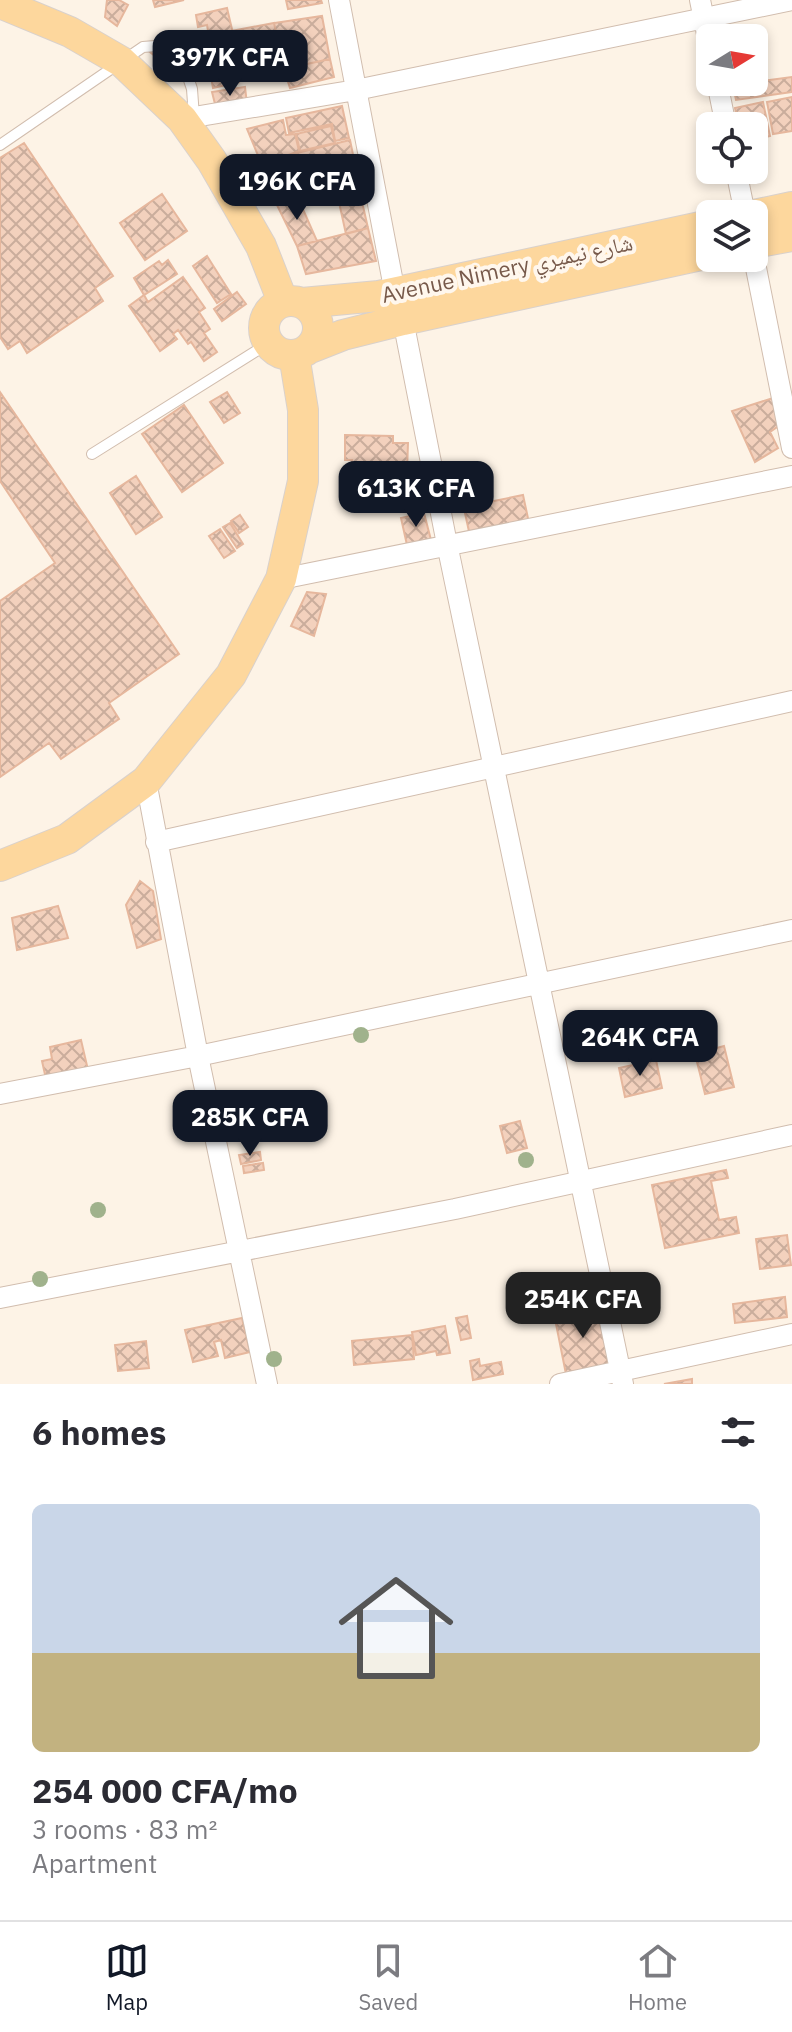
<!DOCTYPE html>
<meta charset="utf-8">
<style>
:root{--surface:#fff;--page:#f7f7f7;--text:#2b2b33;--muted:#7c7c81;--line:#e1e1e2;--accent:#111827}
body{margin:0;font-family:"IBM Plex Sans","Noto Naskh Arabic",sans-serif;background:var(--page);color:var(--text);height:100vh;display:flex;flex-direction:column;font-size:30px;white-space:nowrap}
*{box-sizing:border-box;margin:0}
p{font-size:26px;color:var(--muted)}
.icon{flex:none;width:44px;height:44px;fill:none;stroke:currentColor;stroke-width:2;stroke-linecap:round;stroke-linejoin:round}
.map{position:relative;height:1384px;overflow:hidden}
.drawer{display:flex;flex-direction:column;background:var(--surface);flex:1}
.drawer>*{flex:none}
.needle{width:52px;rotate:79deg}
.fabs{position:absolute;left:696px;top:24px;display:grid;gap:16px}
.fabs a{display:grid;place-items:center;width:72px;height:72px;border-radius:12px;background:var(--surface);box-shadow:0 4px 12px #0003;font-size:40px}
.price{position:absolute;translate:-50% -68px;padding:0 18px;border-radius:16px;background:var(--accent);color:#fff;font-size:26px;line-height:52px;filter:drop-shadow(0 2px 4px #0008)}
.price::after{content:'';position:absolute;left:50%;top:48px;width:24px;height:18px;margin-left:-12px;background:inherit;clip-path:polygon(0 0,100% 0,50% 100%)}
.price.on{background:#222;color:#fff}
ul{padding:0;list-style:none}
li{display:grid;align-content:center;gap:16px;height:424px;padding:0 32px}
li+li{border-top:2px solid var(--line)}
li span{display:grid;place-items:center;height:248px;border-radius:12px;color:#555}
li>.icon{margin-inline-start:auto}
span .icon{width:144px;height:144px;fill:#fffc;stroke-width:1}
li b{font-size:34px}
h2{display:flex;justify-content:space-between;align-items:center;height:96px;padding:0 32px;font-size:34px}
.dock{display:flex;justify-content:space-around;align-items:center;height:112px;border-top:2px solid var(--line);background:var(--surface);font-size:22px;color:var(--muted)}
.dock a{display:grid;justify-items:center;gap:4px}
.dock .on{color:var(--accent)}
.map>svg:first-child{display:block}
.building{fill:url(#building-cross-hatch);stroke:#e6b79d;stroke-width:2}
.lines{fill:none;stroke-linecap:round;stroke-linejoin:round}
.service-casing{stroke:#d1bdae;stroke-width:12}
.minor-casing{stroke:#d1bdae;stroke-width:22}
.primary-casing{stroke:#d9d1cc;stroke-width:32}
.service{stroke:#fff;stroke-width:10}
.minor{stroke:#fff;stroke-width:20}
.primary{stroke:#fdd79d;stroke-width:30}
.tree{fill:#a0b28c}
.labels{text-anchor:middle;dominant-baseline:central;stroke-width:8;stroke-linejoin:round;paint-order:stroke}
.street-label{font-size:22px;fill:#77594a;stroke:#fff7ed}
</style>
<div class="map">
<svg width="792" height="1384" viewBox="0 0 792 1384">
<defs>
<pattern id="building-cross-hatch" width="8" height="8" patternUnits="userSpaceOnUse" patternTransform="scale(2)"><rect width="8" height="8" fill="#f3d1bd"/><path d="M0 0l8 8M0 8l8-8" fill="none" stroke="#caad9c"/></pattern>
</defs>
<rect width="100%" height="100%" fill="#fdf3e6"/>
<path class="building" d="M107 0H119L128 5 117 26 105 17Z
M153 0H184L155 7Z
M286 0H321L322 3 288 9Z
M227 8 235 42 211 48 207 25 198 27 196 15Z
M322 16 330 59 284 69 274 23Z
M274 23 284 69 241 78 231 31Z
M162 37 193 62 181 77 150 52Z
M330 59 334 77 290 88 284 69Z
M237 66 239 82 213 88 210 71Z
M792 77V92L736 100 733 85Z
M245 87 247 104 216 108 212 92Z
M792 97V131L773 134 767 102Z
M763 102 770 136 754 140V126H739L735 108Z
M342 106 349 138 335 141 332 124 289 133 286 118Z
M283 120 286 135 295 134 299 151 262 165 247 129Z
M331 126 335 143 300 151 296 134Z
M350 140 357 174 308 185 276 198 261 167 297 153Z
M24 143 113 276 95 288 103 301 27 353 20 341 8 349 0 337V158Z
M357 180 368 228 346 234 335 184Z
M162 194 187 231 145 260 120 223Z
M298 198 317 241 297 246 277 205Z
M368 228 376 261 306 274 297 246Z
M207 256 231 294 217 303 193 266Z
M168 260 177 274 144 295 134 278 159 261 162 265Z
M183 277 205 308 199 312 210 329 204 333 217 352 204 361 191 342 188 344 178 330 173 334 177 339 160 351 129 306 144 295 148 302Z
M237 292 246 304 222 321 214 309Z
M0 392 179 654 109 703 119 719 61 759 49 743 0 777V601L55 563 0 481Z
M227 392 240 413 224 423 210 402Z
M773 398 780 425 770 432 778 448 755 462 732 411Z
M184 405 223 463 182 492 142 434Z
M345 435 393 436V443H408L407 472 352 470V460H345Z
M480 470 484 492 457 498 454 475Z
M396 475 398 496 420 499 419 510 371 506 373 476Z
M136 476 162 517 136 534 110 493Z
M523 495 529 523 470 536 463 504 483 499 484 503Z
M424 513 431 540 407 545 401 518Z
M240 515 248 527 239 533 231 521Z
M230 523 243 544 237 548 223 527Z
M220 529 235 551 224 558 209 536Z
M307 592 326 594 314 636 291 626Z
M140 881 153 891 161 939 137 948 126 905Z
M58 906 68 938 17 950 12 918Z
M81 1040 88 1070 46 1079 42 1061 52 1059 50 1047Z
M724 1046 734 1087 705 1094 695 1054Z
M656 1060 662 1088 625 1097 619 1068Z
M520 1121 527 1148 507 1153 500 1126Z
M260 1152 261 1160 241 1164 239 1155Z
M263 1163 264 1170 244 1173 243 1166Z
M726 1170 728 1178 711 1181 719 1220 736 1217 739 1233 665 1248 652 1185Z
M787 1235 791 1265 760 1269 756 1239Z
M785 1297 787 1317 735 1323 733 1304Z
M602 1309 613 1364 566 1374 554 1314Z
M467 1316 471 1338 461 1340 456 1318Z
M242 1318 250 1352 225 1358 221 1340 214 1342 218 1356 193 1362 185 1330Z
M445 1326 450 1353 437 1355 436 1351 416 1355 412 1332Z
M412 1335 414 1359 354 1365 352 1341Z
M146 1341 149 1368 118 1371 115 1345Z
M479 1359 480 1366 501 1362 503 1374 473 1380 470 1361Z
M692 1379V1384H664Z"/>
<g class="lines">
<g class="service-casing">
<path id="service" d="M186 71 192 89 194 117
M0 145 143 47 155 46
M92 454 269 343"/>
</g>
<g class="minor-casing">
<path id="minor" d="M339 0 395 293
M700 0 710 49
M717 82 726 126
M182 119 356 90 792 0
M736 170 745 214
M754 258 792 448
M403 320 447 544 623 1384
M281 579 792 476
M146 781 198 1056 267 1384
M156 842 792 701
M0 1094 198 1056 792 930
M0 1298 455 1209 792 1135
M560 1384 792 1334"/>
</g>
<g class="primary-casing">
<path id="primary" d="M0 3 70 32 122 62 182 119 212 161 261 246 283 302
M754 215 792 207
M754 243 792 236
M264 328a27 27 0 1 1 54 0a27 27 0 1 1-54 0Z
M302 303 379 296 710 225
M310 348 343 335 403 320 710 253
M0 866 67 839 146 781 231 675 281 579 303 481V410L294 355"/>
</g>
<use href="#service" class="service"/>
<use href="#minor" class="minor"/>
<use href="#primary" class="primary"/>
</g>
<g class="tree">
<circle cx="361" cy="1035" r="8"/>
<circle cx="526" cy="1160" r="8"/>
<circle cx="98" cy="1210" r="8"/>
<circle cx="40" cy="1279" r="8"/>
<circle cx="274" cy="1359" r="8"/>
</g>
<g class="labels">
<g class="street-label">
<text transform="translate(507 268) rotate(-12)">Avenue Nimery شارع نيميري</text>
</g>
</g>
</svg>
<div class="fabs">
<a><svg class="needle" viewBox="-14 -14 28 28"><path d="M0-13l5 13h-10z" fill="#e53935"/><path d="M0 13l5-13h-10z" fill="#7c7c81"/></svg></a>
<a><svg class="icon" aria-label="locate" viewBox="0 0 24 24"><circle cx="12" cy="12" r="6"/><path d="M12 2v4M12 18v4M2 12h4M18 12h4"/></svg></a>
<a><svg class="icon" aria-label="layers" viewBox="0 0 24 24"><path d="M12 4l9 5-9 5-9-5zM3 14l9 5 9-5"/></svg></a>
</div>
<b class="price" style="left:230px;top:98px">397K CFA</b>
<b class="price" style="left:297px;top:222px">196K CFA</b>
<b class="price" style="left:416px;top:529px">613K CFA</b>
<b class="price" style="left:640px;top:1078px">264K CFA</b>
<b class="price" style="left:250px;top:1158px">285K CFA</b>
<b class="price on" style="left:583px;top:1340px">254K CFA</b>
</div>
<section class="drawer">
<h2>6 homes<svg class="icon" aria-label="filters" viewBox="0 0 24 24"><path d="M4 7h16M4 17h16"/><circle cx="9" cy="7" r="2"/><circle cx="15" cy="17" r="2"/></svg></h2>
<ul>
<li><span style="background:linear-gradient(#c9d6e8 60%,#c2b280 0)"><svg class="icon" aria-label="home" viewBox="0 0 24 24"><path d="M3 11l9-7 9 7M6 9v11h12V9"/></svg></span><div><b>254 000 CFA/mo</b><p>3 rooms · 83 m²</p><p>Apartment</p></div></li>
</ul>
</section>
<nav class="dock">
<a class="on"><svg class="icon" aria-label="map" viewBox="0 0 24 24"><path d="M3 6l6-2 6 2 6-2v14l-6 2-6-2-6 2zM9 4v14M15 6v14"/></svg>Map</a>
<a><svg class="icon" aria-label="saved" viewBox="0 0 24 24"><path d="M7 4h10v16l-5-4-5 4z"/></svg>Saved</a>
<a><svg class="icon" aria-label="home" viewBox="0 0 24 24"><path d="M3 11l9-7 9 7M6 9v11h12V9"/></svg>Home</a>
</nav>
